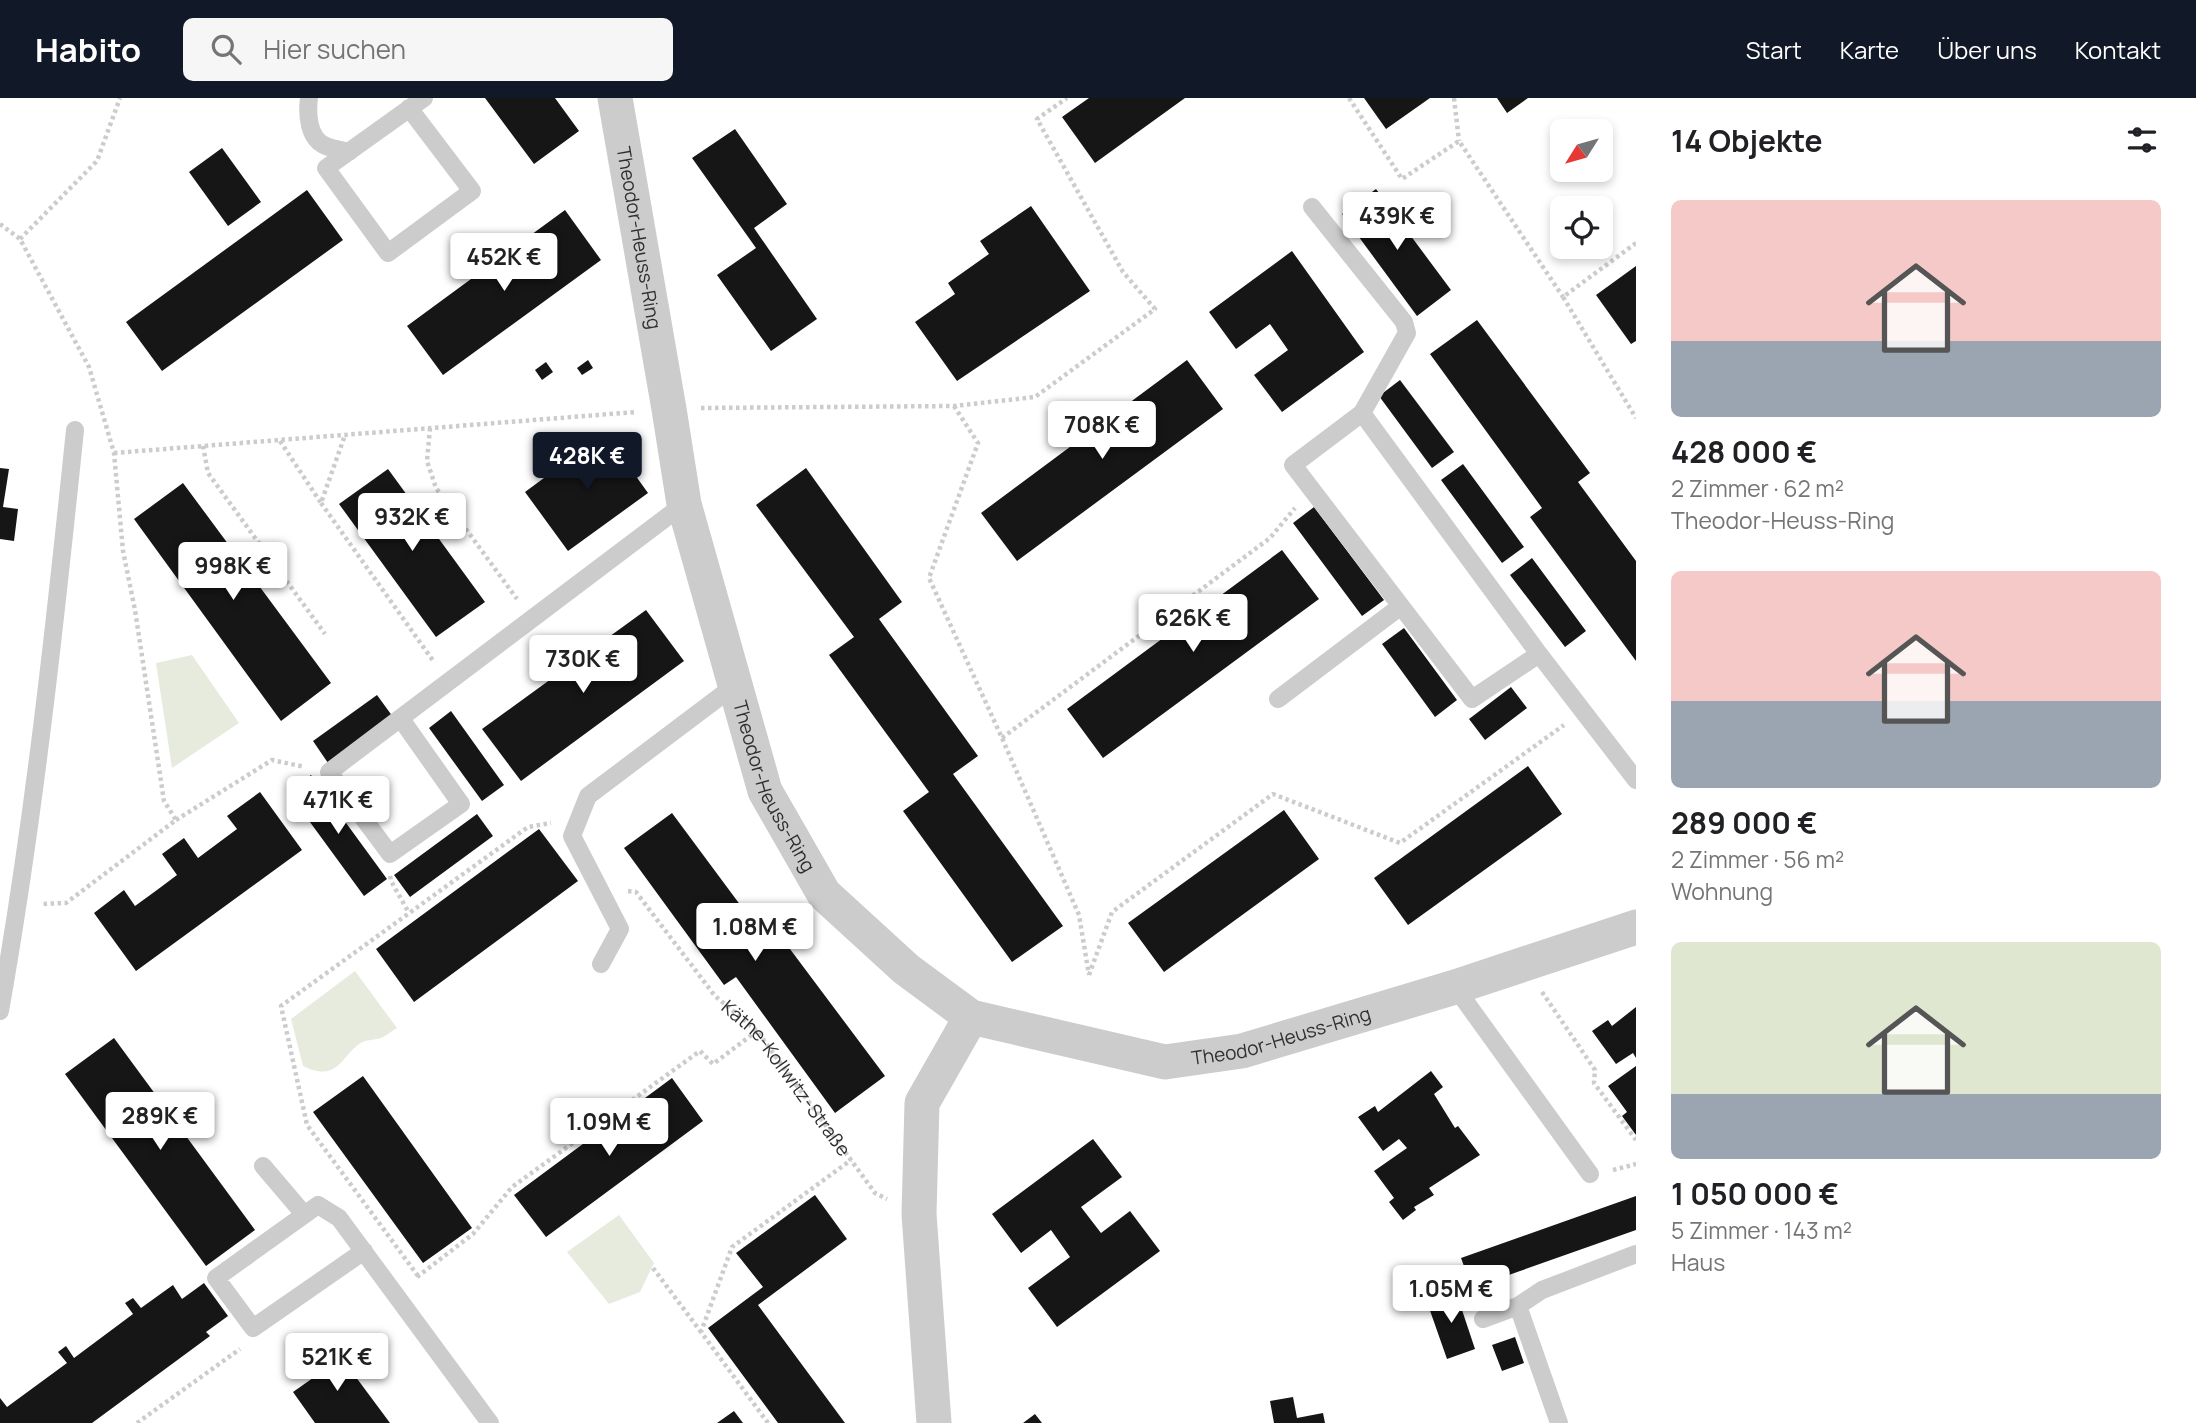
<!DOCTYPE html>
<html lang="de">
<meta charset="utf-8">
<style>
:root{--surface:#fff;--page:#f6f6f6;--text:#202124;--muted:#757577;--accent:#111827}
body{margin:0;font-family:Manrope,sans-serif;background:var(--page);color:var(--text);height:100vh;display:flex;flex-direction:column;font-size:26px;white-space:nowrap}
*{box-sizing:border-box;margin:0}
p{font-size:23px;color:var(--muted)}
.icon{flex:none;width:38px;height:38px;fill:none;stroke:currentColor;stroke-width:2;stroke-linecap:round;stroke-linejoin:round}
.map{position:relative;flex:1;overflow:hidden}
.panel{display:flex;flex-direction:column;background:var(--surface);width:560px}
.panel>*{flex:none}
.needle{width:46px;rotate:233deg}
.fabs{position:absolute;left:1550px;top:21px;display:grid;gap:14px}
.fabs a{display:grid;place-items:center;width:63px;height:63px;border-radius:10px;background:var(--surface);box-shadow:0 4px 10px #0003;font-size:35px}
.price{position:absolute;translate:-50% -60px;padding:0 16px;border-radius:7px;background:#fff;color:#222;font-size:23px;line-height:46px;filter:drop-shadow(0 2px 4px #0008)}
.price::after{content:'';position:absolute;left:50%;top:42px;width:21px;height:16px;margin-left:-10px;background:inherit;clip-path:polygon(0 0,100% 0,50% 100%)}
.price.current{background:var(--accent);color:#fff}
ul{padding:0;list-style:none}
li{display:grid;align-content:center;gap:14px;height:371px;padding:0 35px}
li span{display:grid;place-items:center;height:217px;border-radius:10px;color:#555}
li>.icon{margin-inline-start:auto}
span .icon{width:126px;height:126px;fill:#fffc;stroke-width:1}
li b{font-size:30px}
h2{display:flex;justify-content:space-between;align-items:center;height:84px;padding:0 35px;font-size:30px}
header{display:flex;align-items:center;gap:42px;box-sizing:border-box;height:98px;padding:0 35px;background:var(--accent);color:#fff}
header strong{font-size:33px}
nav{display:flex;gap:38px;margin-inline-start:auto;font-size:24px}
.search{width:490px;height:63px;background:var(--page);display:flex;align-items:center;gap:18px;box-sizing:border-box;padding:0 24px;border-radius:10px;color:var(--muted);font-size:26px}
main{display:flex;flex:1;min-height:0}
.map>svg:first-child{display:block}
.green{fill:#e6ebde}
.building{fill:#161616}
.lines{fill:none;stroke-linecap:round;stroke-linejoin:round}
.path{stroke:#ccc;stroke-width:4.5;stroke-dasharray:3.5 3.5;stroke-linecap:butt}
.service{stroke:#ccc;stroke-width:18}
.minor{stroke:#ccc;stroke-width:35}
.labels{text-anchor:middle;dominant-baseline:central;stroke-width:7;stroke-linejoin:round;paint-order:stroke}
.street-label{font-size:19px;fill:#2f2f2f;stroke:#fff}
</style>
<header>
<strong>Habito</strong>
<div class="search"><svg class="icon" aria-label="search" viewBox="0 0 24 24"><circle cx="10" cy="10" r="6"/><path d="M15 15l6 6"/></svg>Hier suchen</div>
<nav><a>Start</a><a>Karte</a><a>Über uns</a><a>Kontakt</a></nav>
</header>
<main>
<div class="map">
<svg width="1636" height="1325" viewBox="0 0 1636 1325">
<rect width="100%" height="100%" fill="#fff"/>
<path class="green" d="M192 557 239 625 172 670 156 565Z
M355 873 397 930C390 934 384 940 377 941 373 942 369 942 365 943 342 952 341 987 303 968L291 921Z
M619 1117 654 1165 640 1194 609 1206 567 1154Z"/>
<path class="building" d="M485 0H555L579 33 534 66Z
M1089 0H1185L1095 65 1062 19Z
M1364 0H1430L1386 31Z
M1497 0H1528L1507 15Z
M735 31 787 106 754 130 817 221 771 253 717 177 756 150 692 60Z
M222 50 261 104 228 128 189 74Z
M1376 91 1451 192 1417 218 1342 116Z
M307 92 343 142 162 273 126 224Z
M1031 108 1090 193 957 283 915 224 955 196 948 185 989 156 980 143Z
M565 112 601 162 443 277 407 228Z
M1292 153 1364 254 1282 314 1254 277 1288 252 1270 226 1236 251 1209 214Z
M1636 168V243L1631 246 1596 197Z
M1477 222 1590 375 1578 384 1636 463V563L1530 419 1542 410 1430 256Z
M588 262 593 270 582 277 577 270Z
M1187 262 1223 311 1017 463 981 415Z
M546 264 553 274 542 282 535 272Z
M1400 282 1454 354 1432 370 1379 298Z
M605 335 648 395 568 453 525 394Z
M1463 366 1524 449 1502 465 1441 382Z
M0 370 9 371 3 409 18 411 14 443 0 441Z
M806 370 902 504 879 521 978 658 953 676 1063 828 1012 864 903 713 929 694 829 557 854 539 756 407Z
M388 371 485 504 436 539 339 406Z
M183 385 331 585 281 623 134 421Z
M1314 409 1384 502 1362 518 1293 425Z
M1282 452 1319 501 1103 660 1067 611Z
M1532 460 1586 533 1565 549 1510 477Z
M646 512 684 563 521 683 482 631Z
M1404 530 1457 602 1435 619 1382 546Z
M1511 589 1527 610 1485 642 1469 621Z
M377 597 393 619 328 665 313 643Z
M451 613 504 687 482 703 429 630Z
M1528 668 1562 716 1408 827 1374 780Z
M311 677 387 781 364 798 288 694Z
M260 694 302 752 136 873 94 815 124 792 135 808 157 792 177 777 162 756 184 740 198 760 237 731 227 718Z
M1284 712 1319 761 1164 874 1128 825Z
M672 715 773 851 784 843 885 978 835 1015 736 879 724 887 624 750Z
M477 716 493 738 410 799 394 777Z
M539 731 578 783 414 904 376 851Z
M1636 909V960L1633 955 1616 966 1592 933 1608 922 1612 928Z
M114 940 255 1132 206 1168 65 976Z
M1636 968V1037L1622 1018 1627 1014 1608 988Z
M1431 973 1443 989 1434 996 1455 1030 1458 1028 1480 1057 1429 1090 1434 1097 1414 1109 1416 1112 1403 1122 1389 1104 1394 1100 1374 1073 1407 1050 1399 1041 1383 1053 1358 1019 1375 1008 1378 1014Z
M363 978 472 1130 423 1165 313 1014Z
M672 980 703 1023 546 1139 514 1097Z
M1093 1041 1122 1079 1081 1109 1101 1135 1130 1113 1160 1153 1057 1229 1028 1190 1070 1159 1051 1132 1021 1155 992 1116Z
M815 1097 847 1141 758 1207 845 1325H778L708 1230 763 1189 736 1155Z
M1636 1098V1132L1472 1190 1461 1160Z
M204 1185 228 1218 206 1234 210 1238 92 1325H0V1300L7 1309 67 1265 58 1254 66 1248 74 1260 133 1216 125 1205 133 1200 141 1210 173 1187 182 1201Z
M1456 1194 1475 1251 1447 1261 1427 1204Z
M1515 1239 1524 1265 1502 1273 1492 1247Z
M331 1245 341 1259 390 1325H315L293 1294 320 1275 310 1261Z
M1293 1299 1297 1320 1323 1315 1325 1325H1274L1270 1303Z
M734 1313 743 1325H717Z
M1035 1316 1042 1325H1023Z"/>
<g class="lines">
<g class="path">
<path d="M1349 0 1402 81 1459 43 1563 199"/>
<path d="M1454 0 1459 43"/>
<path d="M0 126 20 141 89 269 114 355 123 453 135 512 164 703 176 722 66 805 41 806"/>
<path d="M20 141 97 63 120 0"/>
<path d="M1636 145 1563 199 1636 320"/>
<path d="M954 308 978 345 929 480 1002 640 1079 817 1089 877"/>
<path d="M701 310 954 308 1035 299 1155 211 1123 174 1037 21 1067 0"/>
<path d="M430 330 427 363 436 390 517 501"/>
<path d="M280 343 321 405 345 337"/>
<path d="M203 348 208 375 325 536"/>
<path d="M114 355 636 314"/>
<path d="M321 405 434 564"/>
<path d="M1002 640 1270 440 1295 410"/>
<path d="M176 722 272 662 305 669"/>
<path d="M390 778 391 783 409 815"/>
<path id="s1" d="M628 793 636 794 715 898 757 933 875 1095 887 1101"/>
<path d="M1089 877 1112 814 1273 696 1400 745 1564 627"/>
<path d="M1542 894 1595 972 1594 985 1636 1042"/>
<path d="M1613 1072 1636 1066"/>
<path d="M653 1170 701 1234"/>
<path d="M418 1178 307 1027 281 908 528 729 551 725"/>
<path d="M417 1179 473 1136 512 1089 700 953 713 966 757 933"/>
<path d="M137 1325 240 1251"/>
<path d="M768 1325 701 1234 732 1149 851 1062"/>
</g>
<path class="service" d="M309 0C307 16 308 41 326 48 333 51 342 52 349 54
M409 10 472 93 388 155 326 70 424 0
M1312 109 1404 224 1407 235 1362 315
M1539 556 1472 601 1293 367 1362 315 1539 556 1636 682
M1278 601 1401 508
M401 621 461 706 390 756 329 674 684 406
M601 866 620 831 572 738 588 698 734 588
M1455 889 1590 1076
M0 913C34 721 55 526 75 332
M263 1068 303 1115
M364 1153 253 1230 216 1180 318 1107 339 1120 490 1325
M1518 1208 1542 1192 1636 1156
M1483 1221 1518 1208 1559 1325"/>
<g class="minor">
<path id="s2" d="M615 0 669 311 684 406 765 693 824 796 906 871 971 919 1165 964 1242 953 1455 889 1636 829"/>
<path d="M934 1325 919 1116 922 1005 971 919"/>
</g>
</g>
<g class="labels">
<g class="street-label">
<text stroke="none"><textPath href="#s2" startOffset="142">Theodor-Heuss-Ring</textPath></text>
<text stroke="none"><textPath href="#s2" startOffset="709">Theodor-Heuss-Ring</textPath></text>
<text stroke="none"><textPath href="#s2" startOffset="1339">Theodor-Heuss-Ring</textPath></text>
<text stroke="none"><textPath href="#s1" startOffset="248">Käthe-Kollwitz-Straße</textPath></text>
</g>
</g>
</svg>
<div class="fabs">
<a><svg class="needle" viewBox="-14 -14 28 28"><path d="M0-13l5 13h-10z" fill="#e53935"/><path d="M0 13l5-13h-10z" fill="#757577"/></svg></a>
<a><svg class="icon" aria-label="locate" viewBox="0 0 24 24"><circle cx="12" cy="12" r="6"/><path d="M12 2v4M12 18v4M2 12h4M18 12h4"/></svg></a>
</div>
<b class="price" style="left:1397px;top:154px">439K €</b>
<b class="price" style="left:504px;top:195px">452K €</b>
<b class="price" style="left:1102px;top:363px">708K €</b>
<b class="price current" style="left:587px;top:394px">428K €</b>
<b class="price" style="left:412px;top:455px">932K €</b>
<b class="price" style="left:233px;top:504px">998K €</b>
<b class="price" style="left:1193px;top:556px">626K €</b>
<b class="price" style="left:583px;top:597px">730K €</b>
<b class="price" style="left:338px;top:738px">471K €</b>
<b class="price" style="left:755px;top:865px">1.08M €</b>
<b class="price" style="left:160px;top:1054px">289K €</b>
<b class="price" style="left:609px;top:1060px">1.09M €</b>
<b class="price" style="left:1451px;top:1227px">1.05M €</b>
<b class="price" style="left:337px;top:1295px">521K €</b>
</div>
<section class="panel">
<h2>14 Objekte<svg class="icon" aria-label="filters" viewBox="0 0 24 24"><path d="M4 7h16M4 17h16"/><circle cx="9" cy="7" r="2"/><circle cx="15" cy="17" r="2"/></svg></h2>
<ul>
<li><span style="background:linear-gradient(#f6c9c9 65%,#9aa5b1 0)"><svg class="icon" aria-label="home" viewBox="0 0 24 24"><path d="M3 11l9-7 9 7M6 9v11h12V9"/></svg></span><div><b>428 000 €</b><p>2 Zimmer · 62 m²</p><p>Theodor-Heuss-Ring</p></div></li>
<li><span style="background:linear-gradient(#f6c9c9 60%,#9aa5b1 0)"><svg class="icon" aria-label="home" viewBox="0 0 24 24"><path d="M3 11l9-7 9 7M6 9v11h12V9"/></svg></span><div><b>289 000 €</b><p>2 Zimmer · 56 m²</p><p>Wohnung</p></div></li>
<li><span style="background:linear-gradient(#dfe7d0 70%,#9aa5b1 0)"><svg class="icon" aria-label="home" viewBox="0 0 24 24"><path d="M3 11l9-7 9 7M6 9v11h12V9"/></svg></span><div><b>1 050 000 €</b><p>5 Zimmer · 143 m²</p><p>Haus</p></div></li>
</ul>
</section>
</main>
